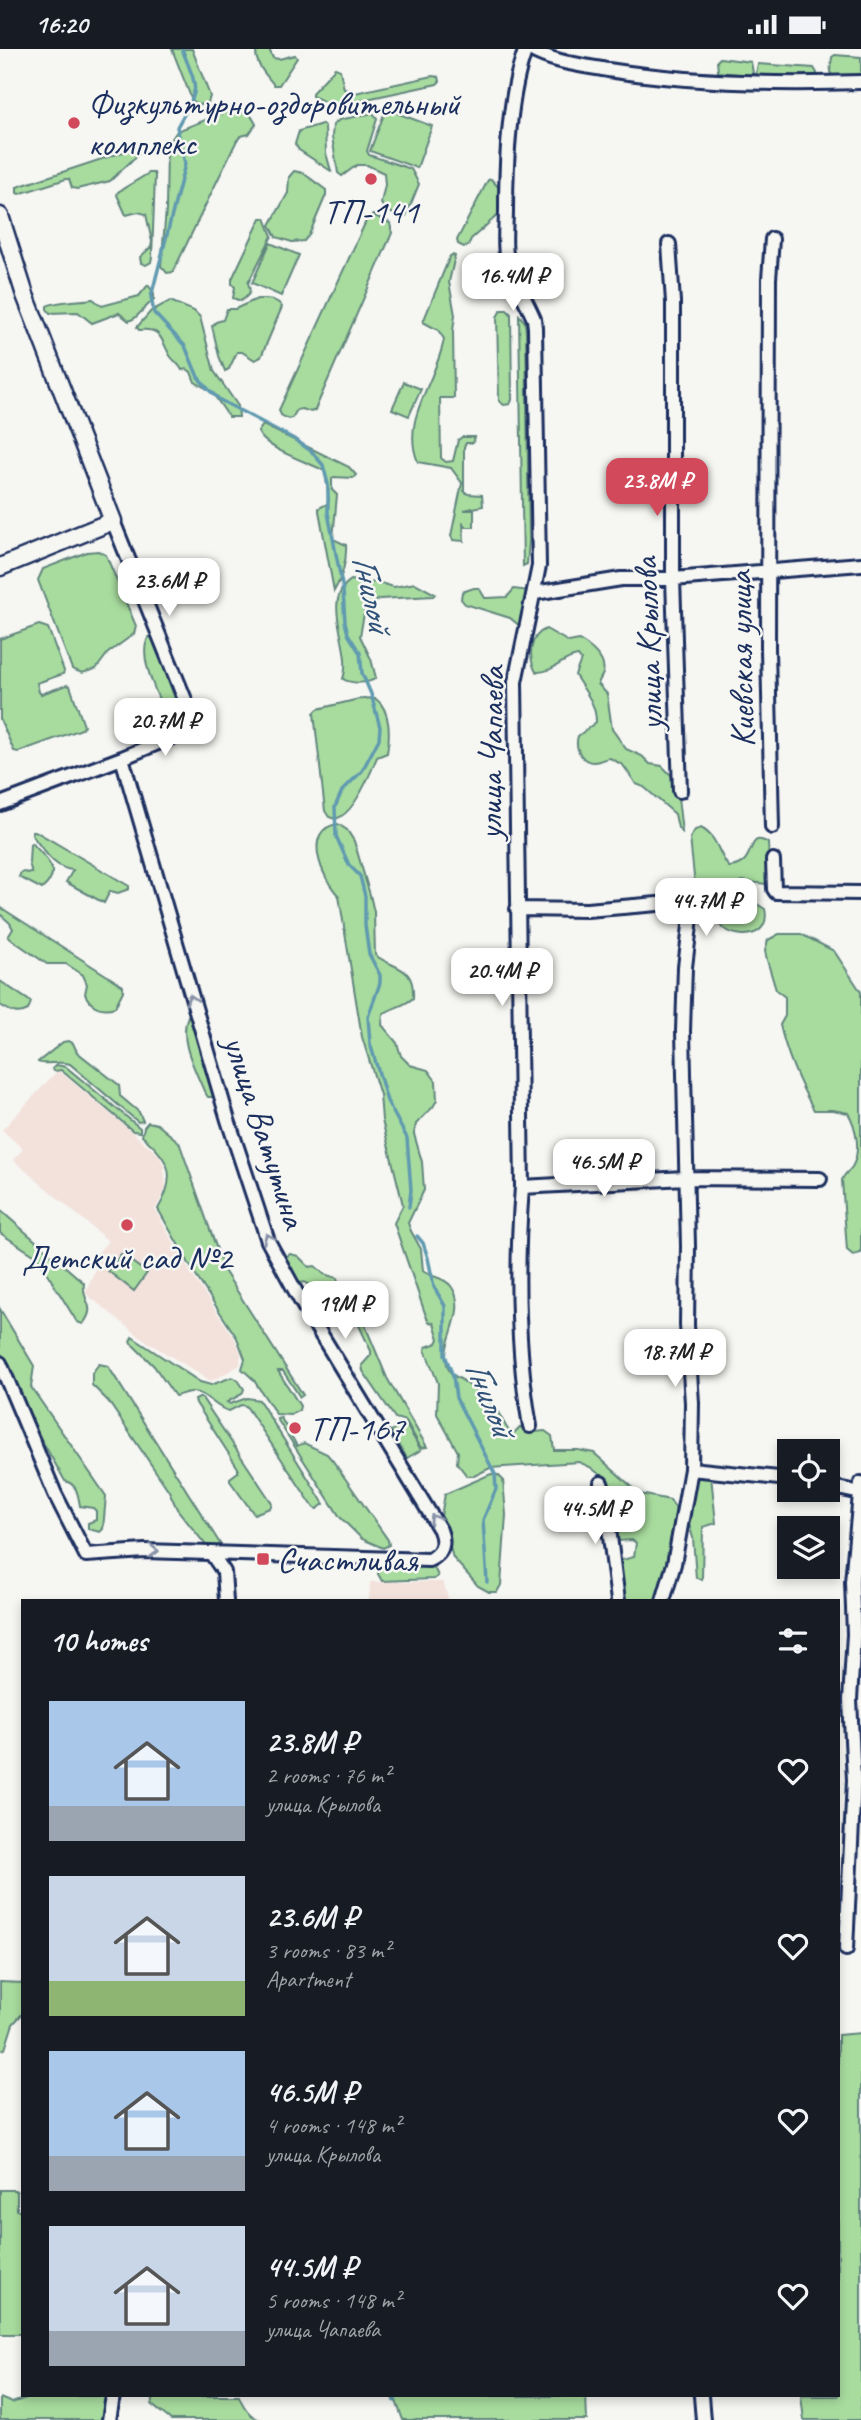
<!DOCTYPE html>
<meta charset="utf-8">
<style>
:root{--surface:#171b24;--page:#242831;--text:#f1f3f6;--muted:#9ea1a6;--accent:#d1495b}
body{margin:0;font-family:Caveat,sans-serif;background:var(--page);color:var(--text);height:100vh;display:flex;flex-direction:column;font-size:26px;white-space:nowrap}
*{box-sizing:border-box;margin:0}
p{font-size:23px;color:var(--muted)}
.icon{flex:none;width:38px;height:38px;fill:none;stroke:currentColor;stroke-width:2;stroke-linecap:round;stroke-linejoin:round}
.map{position:relative;flex:1;overflow:hidden}
.sheet{position:absolute;left:21px;top:1550px;width:819px;height:798px;display:flex;flex-direction:column;background:var(--surface);border-radius:0px;box-shadow:0 4px 10px #0003}
.sheet>*{flex:none}
.controls{position:absolute;left:777px;top:1390px;display:grid;gap:14px}
.controls a{display:grid;place-items:center;width:63px;height:63px;border-radius:0px;background:var(--surface);box-shadow:0 4px 10px #0003;font-size:35px}
.price{position:absolute;translate:-50% -60px;padding:0 16px;border-radius:14px;background:#fff;color:#222;font-size:23px;line-height:46px;filter:drop-shadow(0 2px 4px #0008)}
.price::after{content:'';position:absolute;left:50%;top:42px;width:21px;height:16px;margin-left:-10px;background:inherit;clip-path:polygon(0 0,100% 0,50% 100%)}
.price.active{background:var(--accent);color:#fff}
ul{padding:0;list-style:none}
li{display:flex;align-items:center;gap:21px;height:175px;padding:0 28px}
li span{display:grid;place-items:center;flex:none;width:196px;height:140px;border-radius:0px;color:#555}
li>.icon{margin-inline-start:auto}
span .icon{width:84px;height:84px;fill:#fffc;stroke-width:1}
li b{font-size:30px}
h2{display:flex;justify-content:space-between;align-items:center;height:84px;padding:0 28px;font-size:30px}
.status{display:flex;justify-content:space-between;align-items:center;height:49px;padding:0 35px;background:var(--surface);direction:ltr}
.status svg{height:19px;fill:currentColor}
.map>svg:first-child{display:block}
.built{fill:#f3e2dc}
.green{fill:#a8dc9e;stroke:#62867e;stroke-width:2}
.lines{fill:none;stroke-linecap:round;stroke-linejoin:round}
.stream{stroke:#619ab0;stroke-width:3.5}
.minor-casing{stroke:#1b2f5e;stroke-width:18}
.major-casing{stroke:#1b2f5e;stroke-width:21}
.minor{stroke:#f6f6f2;stroke-width:12}
.major{stroke:#f6f6f2;stroke-width:16}
.oneway{stroke:#8892a8}
.poi-dot{fill:#d1495b;stroke:#f6f6f2;stroke-width:2.5}
.labels{text-anchor:middle;dominant-baseline:central;stroke-width:5;stroke-linejoin:round;paint-order:stroke}
.poi-label{font-size:35px;fill:#1b2f5e;stroke:#f6f6f2;text-anchor:start}
.street-label{font-size:35px;fill:#1b2f5e;stroke:#f6f6f2}
.water-label{font-size:37px;font-style:italic;fill:#325379;stroke:#f6f6f2}
</style>
<div class="status"><b>16:20</b><svg viewBox="0 0 49 12"><path d="M0 12V9h3v3zM5 12V6h3v6zM10 12V3h3v9zM15 12V0h3v12zM26 1h20v11H26zM47 4h2v5h-2z"/></svg></div>
<div class="map">
<svg width="861" height="2371" viewBox="0 0 861 2371">
<rect width="100%" height="100%" fill="#f6f6f2"/>
<filter id="ink" filterUnits="userSpaceOnUse"><feTurbulence type="fractalNoise" baseFrequency=".0143" numOctaves="2"/><feDisplacementMap in="SourceGraphic" scale="14" xChannelSelector="R" yChannelSelector="G"/><feConvolveMatrix kernelMatrix="1 2 1 2 8 2 1 2 1" color-interpolation-filters="sRGB"/></filter>
<g filter="url(#ink)">
<path class="built" d="M58 1021 158 1105 164 1116 166 1140 155 1161 194 1229 235 1290 241 1304 240 1316 216 1330 211 1332 144 1291 85 1244 95 1221 93 1209 108 1192 13 1111 23 1100 2 1081Z
M370 1533H443L449 1552H369Z"/>
<path class="green" d="M172 0H192L210 47 208 54 197 56 192 51Z
M256 0H269L273 9 279 10 295 6 297 9 279 36H274C265 24 255 16 256 0Z
M835 6 861 8V27L832 26 830 23 832 8Z
M720 9 751 13 753 24 749 26 718 23 717 12Z
M758 15 814 19 817 24 816 27 803 29 758 27 756 25Z
M335 19 340 21 344 40 355 44 433 27 439 28 440 32 437 35 334 57 312 47V44Z
M386 60 432 77 417 119 370 102Z
M231 61 250 65 256 75 249 85 241 87 237 91 173 223 167 224 161 217 166 161 167 97 177 82Z
M373 64 377 69 376 73 367 102 369 106 411 120 419 135 406 167 401 169 384 160 381 154 385 136 384 124 367 116H357L342 127 338 124 332 88 333 76 339 71Z
M322 75 325 78 326 104 331 122 299 101 295 95 299 82Z
M138 98 141 99 142 102 110 132 77 140 72 139 69 130H66L19 145 17 144V138Z
M294 122 303 124 326 141V146L309 186 304 192 292 193 276 188 270 176 288 144 289 128Z
M149 124H154L155 127 152 208 151 213 146 216 141 214 140 208 151 198 152 193 146 165 138 163 126 166 117 146 118 143Z
M491 130 500 140V164L471 190 468 197 464 198 458 195 457 191 488 131Z
M373 166 390 174 392 184 315 361 311 363 302 360 297 361 292 369 288 370 281 366 279 361 367 170Z
M261 169H265L272 187 248 234C252 244 249 246 241 252L233 249 235 238 232 235V230Z
M270 194 299 206 281 247 252 234Z
M452 206 455 207 449 233 455 266 453 282 454 349H440L441 409 446 413 453 412 458 391 462 388H475L473 394H466L464 398V442L468 445 482 446 483 457 464 461H474V478H464L463 473 464 492 453 491 451 487 462 434 451 419 418 413C400 370 437 332 444 290L438 281 423 273 450 207Z
M148 236 154 244V250L135 269 129 272 119 264 92 274 78 263 50 264 47 260V257C56 252 81 252 93 250L102 257 139 247Z
M257 250C266 250 277 249 282 258L261 308 255 311 242 303H237L229 320 225 322 219 307 212 277 216 273 223 271 227 260H235Z
M170 252 194 262 200 268 214 322 238 357 239 368H229L216 349 209 341 195 333 191 323 187 320 182 321C179 315 175 313 171 308 161 293 163 278 139 281L137 278 151 262Z
M501 261H507L511 265 512 351 510 355 504 356 499 352 497 268Z
M519 266 525 273 526 285 529 492 527 515 523 517Z
M404 333 421 340 409 367 392 360Z
M263 376 349 418 356 426 353 429 334 428 332 430V441L337 446 333 490 346 496C347 511 342 529 334 542L319 462V459L327 455 329 452 325 422C308 413 265 400 258 383Z
M98 502 106 506 136 577 134 585 108 604 96 620 82 624 72 620 38 531 43 520 87 503Z
M351 531 366 534 377 533 394 538 415 534 435 545 433 547 380 550 365 559 360 587 371 610 376 629C369 635 351 635 343 630 354 600 319 552 351 531Z
M474 539H479L485 549H487L507 548 514 540 530 542 521 578 510 569 465 555 461 550 462 543Z
M39 576 48 579 64 622 63 625 37 634 39 643 41 645 67 636 70 637 84 677 82 680 18 703 14 702 0 670V590Z
M546 580 569 593 579 591C588 596 607 610 603 624 602 628 599 631 598 635L607 645 612 680 626 700 642 707 650 715 662 717 671 726 677 740 682 783 678 779 675 765 644 738 636 735 623 716 610 709C606 709 603 711 599 712 583 717 574 700 578 687L596 673C596 653 584 642 575 626L581 611 578 607C563 608 554 624 536 623 528 608 529 587 546 580Z
M149 588 153 589 180 664 178 669 170 672 166 668C159 648 136 606 149 588Z
M363 649 376 650C391 661 390 688 387 704L377 708C370 726 354 766 335 770L329 768 325 762 314 664 318 660Z
M338 775 347 781 354 792 370 846 374 863 375 906C395 921 415 916 413 949 405 957 393 958 383 965L382 976 397 994 401 1007 410 1016 428 1021 436 1032 437 1051 433 1058 416 1075 414 1085 422 1113 424 1141 408 1174 411 1182 421 1200 423 1222C432 1229 443 1227 451 1237 471 1264 436 1295 449 1321 453 1329 460 1328 466 1334 475 1341 482 1348 491 1354 498 1360 503 1374 509 1382L515 1383 520 1378 535 1383 545 1382 552 1387 554 1401H578L594 1404 640 1445 670 1451 676 1460 667 1511 656 1552H621L618 1512 634 1508 636 1494 632 1491 617 1492 615 1488 607 1431 590 1418 579 1413 490 1419 474 1427H467L457 1414 458 1403 437 1365 438 1334 425 1301 426 1298 437 1294 439 1290 434 1274 429 1273 426 1267 394 1174 403 1156 382 1071 380 1046 362 988 339 847C322 830 301 780 338 775Z
M701 779C718 788 718 805 729 818 759 816 744 780 768 794L770 833 766 835 742 832 740 838 746 848 765 860C771 887 741 892 723 879 716 874 709 865 703 858V853L709 847 708 842 703 838 696 839 695 837 690 789 695 781Z
M32 782H35L129 837V840L118 844 110 842 104 854 66 833 73 821C54 820 43 800 32 786Z
M32 794C47 811 63 822 42 840L19 828 21 823 32 824 29 814 30 795Z
M0 858 123 937V942L115 958C102 962 91 958 85 945L87 935 83 926 66 915H47L8 888 13 880 10 874 0 865Z
M779 885H801L834 902 861 943V1204L853 1206 847 1201 842 1131C844 1124 848 1124 852 1118 861 1103 857 1079 848 1064L833 1061H814C799 1034 787 1006 780 976L785 967V948L776 941 767 911 765 902 768 891Z
M0 932 31 953 28 961C17 967 10 962 0 956Z
M188 967H193L215 1046 213 1048H208L204 1042C195 1020 178 991 188 967Z
M68 992 73 994 77 1003 119 1036 120 1047 139 1063 143 1072 138 1073 70 1015C59 1011 44 1017 38 1013L63 993Z
M56 1016 66 1018 140 1079V1083L133 1082 61 1021 54 1022 52 1020Z
M148 1073 157 1075 179 1093 225 1223 303 1346 300 1348 283 1322H278L300 1357 299 1361 291 1366 276 1365 253 1330 242 1320 245 1310 237 1289 196 1227 158 1160C177 1127 171 1111 142 1087L144 1078Z
M0 1161 84 1234C81 1254 98 1255 83 1275L77 1273 37 1208 0 1184Z
M121 1205 147 1224 134 1242 108 1222Z
M290 1205 298 1207 309 1218 315 1217 324 1225 337 1229 339 1235 346 1238 352 1245 387 1329 427 1398 421 1399 406 1372 395 1369 363 1322 362 1316 371 1306V1302L343 1242 329 1244V1254L325 1260 320 1257 307 1234 304 1233 297 1236 282 1211Z
M0 1260 34 1317 31 1338 106 1447 103 1480 100 1483 88 1480V1474L96 1471V1462L93 1459 80 1457C78 1445 77 1435 65 1432L37 1383 0 1303Z
M132 1288 200 1333 211 1336 232 1328 238 1331 244 1340 242 1345 227 1353 230 1355 247 1349 259 1351 324 1455 317 1460 314 1459 246 1357 241 1356 229 1362C214 1359 207 1343 192 1343 186 1343 180 1346 175 1347L154 1317 130 1293Z
M99 1315 108 1317 224 1501 209 1500 177 1460 169 1442 108 1352 92 1336V1324Z
M199 1349H202L272 1454 270 1459 254 1465 230 1432V1429L238 1423V1419L196 1354 195 1351Z
M281 1369 297 1397 304 1394 327 1405 333 1412 388 1491 389 1496 383 1499 362 1490 340 1468 277 1370Z
M405 1374 421 1401 407 1409 391 1382Z
M491 1425 498 1426 503 1431 506 1466 501 1536 497 1543H489L478 1537 453 1509 441 1467 445 1445Z
M695 1425 711 1427 716 1474 703 1478 702 1530 696 1529 693 1489 687 1468Z
M379 1513 432 1514 438 1527 434 1530 382 1532 378 1525Z
M0 1933 23 1934V1964L13 1975 5 2000 0 2001Z
M861 1984V2371H804L801 2347H838V1986Z
M0 2141H15L17 2143V2161L23 2164V2285H0Z
M32 2347H109L104 2371H0V2349L12 2354Z
M154 2347H239C243 2357 250 2369 262 2371H171L152 2356Z
M391 2347H586L587 2371H403L396 2352Z"/>
<g class="lines">
<path class="stream" d="M182 0C199 44 200 37 177 78L185 115 151 248 154 264 185 297 198 328 209 341 220 351 294 390 311 402 323 416 328 435V464L343 541 345 573 348 585 360 604 362 624 371 645 380 678 379 690 362 722 342 742 335 758 336 787 349 816 360 827 365 847V876L369 905 380 926V934L368 968 370 994 387 1052 407 1089 411 1141 409 1158
M417 1187 423 1194 428 1209 434 1238 445 1257V1306L453 1327 456 1349 495 1425 496 1440 483 1471 487 1533
M395 2347V2352"/>
<g class="minor-casing">
<path id="minor" d="M526 0C509 42 506 116 506 161 506 175 504 191 506 205 511 227 525 249 534 270L535 279 539 517 515 633 522 1138C516 1218 516 1297 530 1377
M530 0C554 14 581 16 608 21 692 34 776 36 861 33
M772 190 769 230 768 600 772 778
M669 195 673 253V530L680 742
M535 544 621 530H673L861 515
M0 755 122 709 196 678 113 472
M773 811 774 840 776 843 861 844
M517 860 587 861 693 852 685 918 683 982 688 1197 687 1276 692 1354 691 1420 674 1515 663 1552
M522 1138 685 1129 820 1130
M0 1314 55 1445 86 1506 145 1502 429 1511C443 1504 445 1494 440 1481L302 1254 268 1192 228 1071 122 709
M691 1420 789 1430
M601 1434 605 1447 618 1552
M828 1437 861 1444
M211 1504 224 1523 226 1552
M846 1900 854 1731 850 1651 854 1585 852 1533 861 1434
M701 2347 703 2371
M109 2371 113 2347"/>
</g>
<g class="major-casing">
<path id="major" d="M0 167 25 246 113 472 0 518"/>
</g>
<use href="#minor" class="minor"/>
<use href="#major" class="major"/>
</g>
<defs><path id="oneway-chevron" d="M-2-3.5L2.5 0L-2 3.5" fill="none" stroke-width="1.6" stroke-linecap="round" stroke-linejoin="round" transform="scale(1.75)"/></defs>
<g class="oneway">
<use href="#oneway-chevron" transform="translate(191 950) rotate(-108)"/>
<use href="#oneway-chevron" transform="translate(268 1189) rotate(-114)"/>
<use href="#oneway-chevron" transform="translate(434 1470) rotate(-122)"/>
<use href="#oneway-chevron" transform="translate(154 1502) rotate(2)"/>
</g>
</g>
<g class="poi-dot">
<circle cx="74" cy="74" r="7"/>
<circle cx="371" cy="130" r="7"/>
<circle cx="127" cy="1176" r="7"/>
<circle cx="295" cy="1379" r="7"/>
<rect x="256" y="1503" width="14" height="14" rx="3.5"/>
</g>
<g class="labels">
<g class="poi-label">
<text x="88" y="54">Физкультурно-оздоровительный<tspan x="88" dy="40">комплекс</tspan></text>
<text x="371" y="162" text-anchor="middle">ТП-141</text>
<text x="127" y="1208" text-anchor="middle">Детский сад №2</text>
<text x="309" y="1379">ТП-167</text>
<text x="277" y="1510">Счастливая</text>
</g>
<g class="street-label">
<text transform="translate(648 595) rotate(-92)">улица Крылова</text>
<text transform="translate(741 610) rotate(-91)">Киевская улица</text>
<text transform="translate(491 704) rotate(-89)">улица Чапаева</text>
<text transform="translate(265 1083) rotate(72)">улица Ватутина</text>
</g>
<g class="water-label">
<text transform="translate(373 544) rotate(77)">Гнилой</text>
<text transform="translate(491 1349) rotate(68)">Гнилой</text>
</g>
</g>
</svg>
<div class="controls">
<a><svg class="icon" aria-label="locate" viewBox="0 0 24 24"><circle cx="12" cy="12" r="6"/><path d="M12 2v4M12 18v4M2 12h4M18 12h4"/></svg></a>
<a><svg class="icon" aria-label="layers" viewBox="0 0 24 24"><path d="M12 4l9 5-9 5-9-5zM3 14l9 5 9-5"/></svg></a>
</div>
<b class="price" style="left:513px;top:264px">16.4M ₽</b>
<b class="price active" style="left:657px;top:469px">23.8M ₽</b>
<b class="price" style="left:169px;top:569px">23.6M ₽</b>
<b class="price" style="left:165px;top:709px">20.7M ₽</b>
<b class="price" style="left:706px;top:889px">44.7M ₽</b>
<b class="price" style="left:502px;top:959px">20.4M ₽</b>
<b class="price" style="left:604px;top:1150px">46.5M ₽</b>
<b class="price" style="left:345px;top:1292px">19M ₽</b>
<b class="price" style="left:675px;top:1340px">18.7M ₽</b>
<b class="price" style="left:595px;top:1497px">44.5M ₽</b>
<section class="sheet">
<h2>10 homes<svg class="icon" aria-label="filters" viewBox="0 0 24 24"><path d="M4 7h16M4 17h16"/><circle cx="9" cy="7" r="2"/><circle cx="15" cy="17" r="2"/></svg></h2>
<ul>
<li><span style="background:linear-gradient(#a9c7e8 75%,#9aa5b1 0)"><svg class="icon" aria-label="home" viewBox="0 0 24 24"><path d="M3 11l9-7 9 7M6 9v11h12V9"/></svg></span><div><b>23.8M ₽</b><p>2 rooms · 76 m²</p><p>улица Крылова</p></div><svg class="icon" aria-label="heart" viewBox="0 0 24 24"><path d="M12 20l-8-8c-3-5 5-10 8-4 3-6 11-1 8 4z"/></svg></li>
<li><span style="background:linear-gradient(#c9d6e8 75%,#8fb573 0)"><svg class="icon" aria-label="home" viewBox="0 0 24 24"><path d="M3 11l9-7 9 7M6 9v11h12V9"/></svg></span><div><b>23.6M ₽</b><p>3 rooms · 83 m²</p><p>Apartment</p></div><svg class="icon" aria-label="heart" viewBox="0 0 24 24"><path d="M12 20l-8-8c-3-5 5-10 8-4 3-6 11-1 8 4z"/></svg></li>
<li><span style="background:linear-gradient(#a9c7e8 75%,#9aa5b1 0)"><svg class="icon" aria-label="home" viewBox="0 0 24 24"><path d="M3 11l9-7 9 7M6 9v11h12V9"/></svg></span><div><b>46.5M ₽</b><p>4 rooms · 148 m²</p><p>улица Крылова</p></div><svg class="icon" aria-label="heart" viewBox="0 0 24 24"><path d="M12 20l-8-8c-3-5 5-10 8-4 3-6 11-1 8 4z"/></svg></li>
<li><span style="background:linear-gradient(#c9d6e8 75%,#9aa5b1 0)"><svg class="icon" aria-label="home" viewBox="0 0 24 24"><path d="M3 11l9-7 9 7M6 9v11h12V9"/></svg></span><div><b>44.5M ₽</b><p>5 rooms · 148 m²</p><p>улица Чапаева</p></div><svg class="icon" aria-label="heart" viewBox="0 0 24 24"><path d="M12 20l-8-8c-3-5 5-10 8-4 3-6 11-1 8 4z"/></svg></li>
</ul>
</section>
</div>
